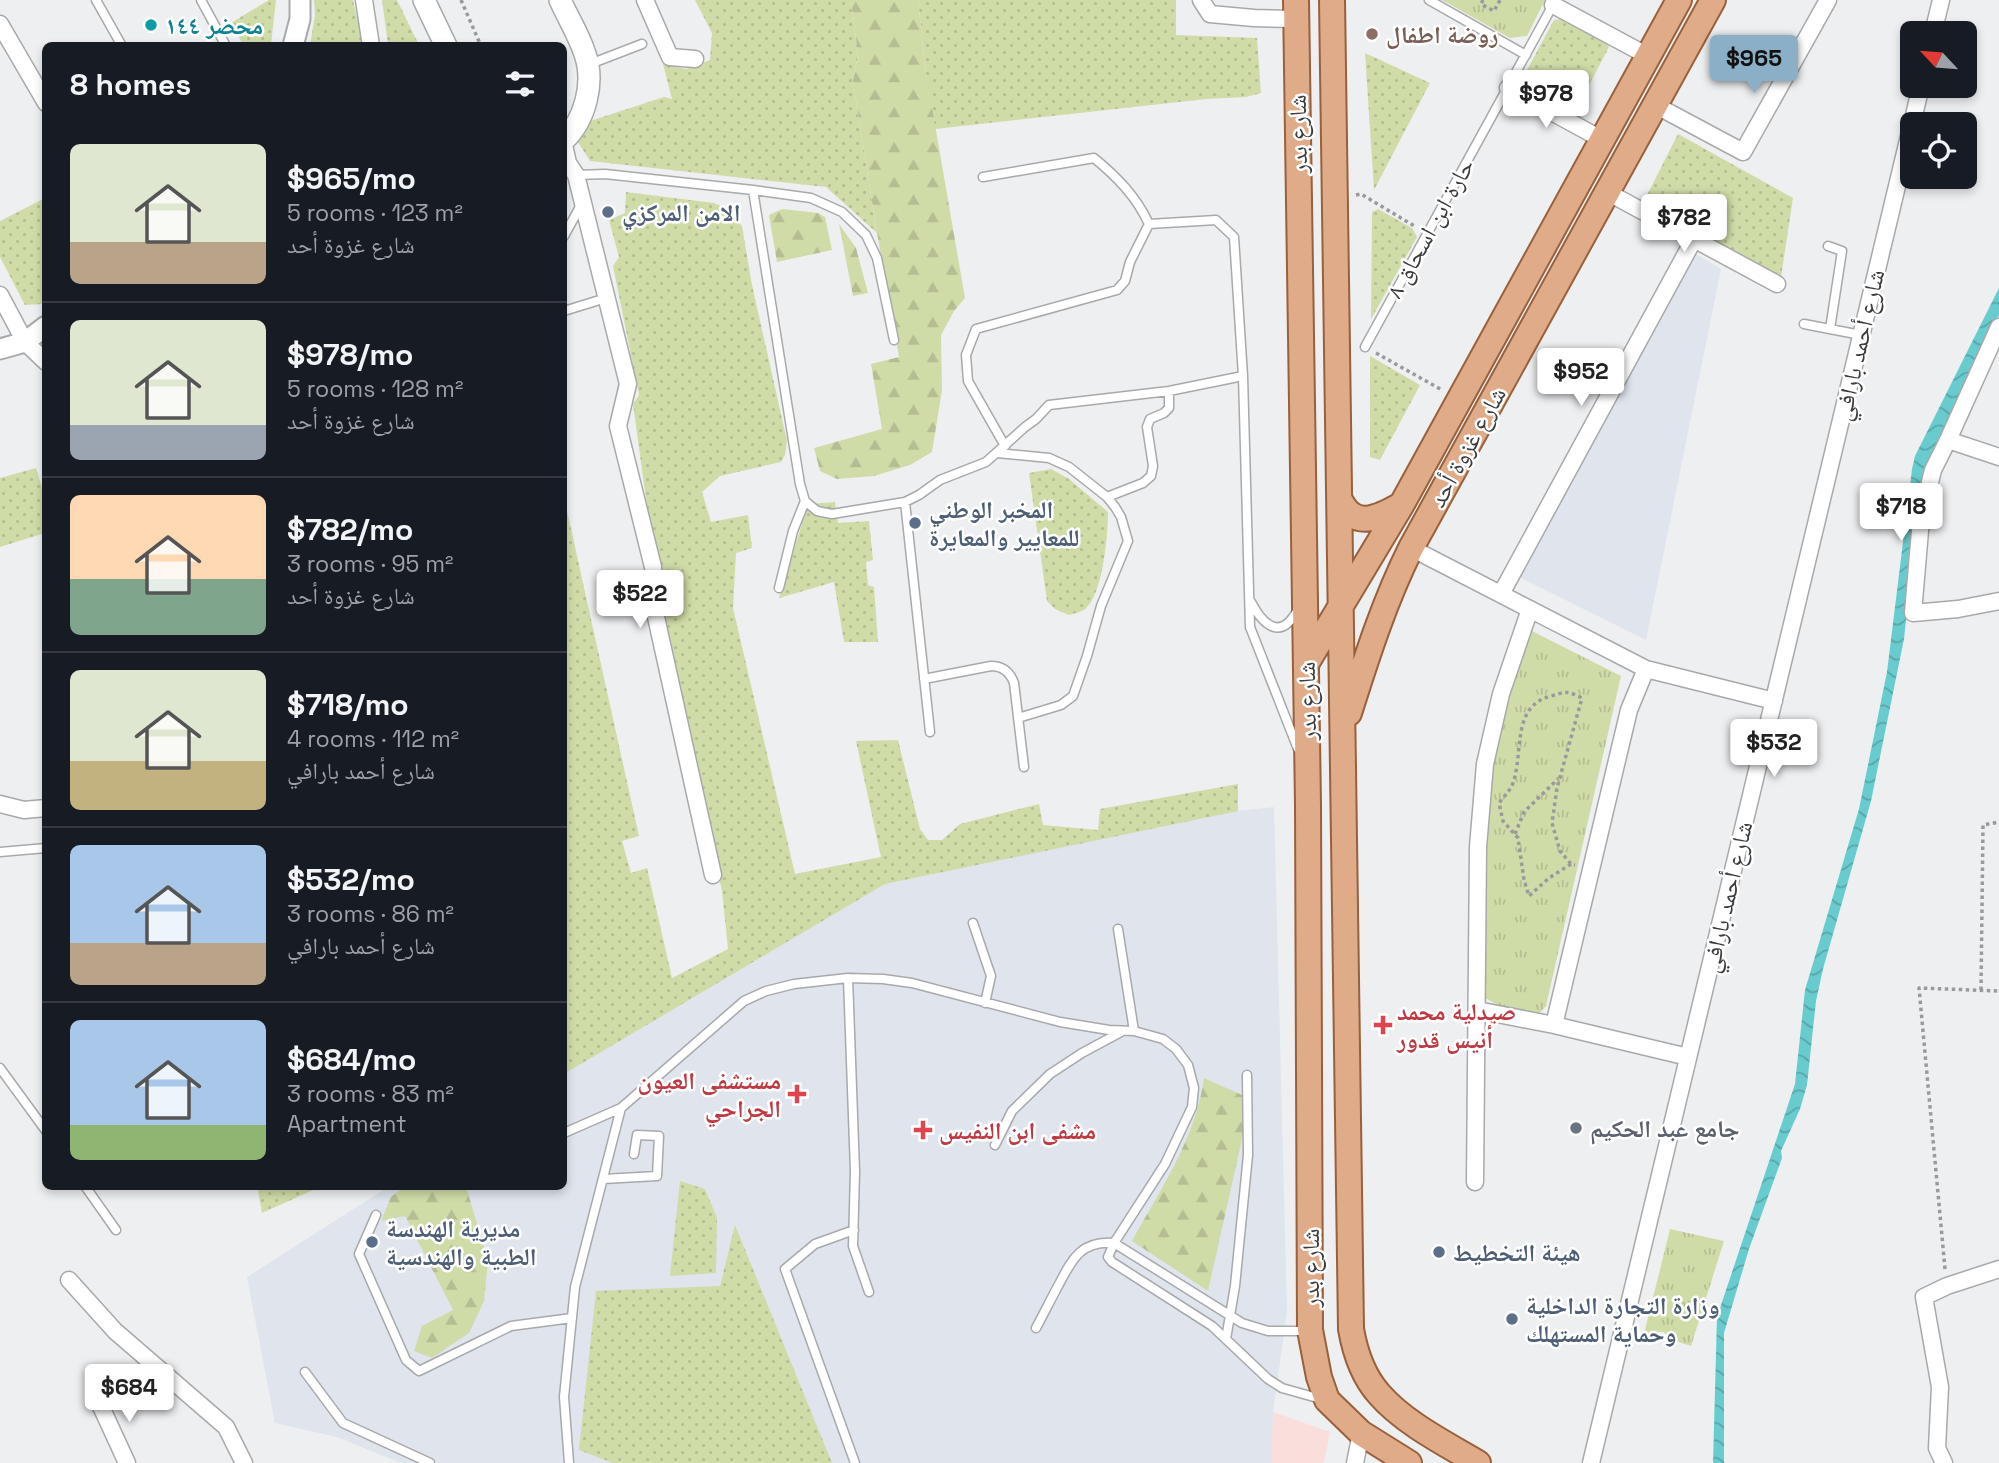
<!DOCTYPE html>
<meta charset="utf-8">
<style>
:root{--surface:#171b24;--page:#242831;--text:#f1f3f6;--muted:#9ea1a6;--line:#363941;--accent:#8aafc7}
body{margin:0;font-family:"Space Grotesk","Noto Naskh Arabic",sans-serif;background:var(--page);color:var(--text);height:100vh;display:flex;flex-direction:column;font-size:26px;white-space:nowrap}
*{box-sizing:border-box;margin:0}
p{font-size:23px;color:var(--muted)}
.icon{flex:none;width:38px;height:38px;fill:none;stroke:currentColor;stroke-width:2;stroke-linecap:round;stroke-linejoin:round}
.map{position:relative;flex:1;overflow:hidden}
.panel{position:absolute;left:42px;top:42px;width:525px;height:1148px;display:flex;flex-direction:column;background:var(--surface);border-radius:10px;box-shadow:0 4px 10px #0003}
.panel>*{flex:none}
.needle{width:46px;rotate:296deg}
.buttons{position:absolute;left:1900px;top:21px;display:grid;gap:14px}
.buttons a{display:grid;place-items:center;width:77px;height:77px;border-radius:10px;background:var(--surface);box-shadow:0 4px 10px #0003;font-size:35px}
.price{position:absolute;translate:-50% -60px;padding:0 16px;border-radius:7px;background:#fff;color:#222;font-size:23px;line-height:46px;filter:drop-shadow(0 2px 4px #0008)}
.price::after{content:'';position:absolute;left:50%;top:42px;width:21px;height:16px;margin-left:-10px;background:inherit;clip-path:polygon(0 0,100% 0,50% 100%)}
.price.current{background:var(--accent);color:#111}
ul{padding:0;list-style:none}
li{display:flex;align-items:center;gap:21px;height:175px;padding:0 28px}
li+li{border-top:2px solid var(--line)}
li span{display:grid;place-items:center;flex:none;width:196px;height:140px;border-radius:10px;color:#555}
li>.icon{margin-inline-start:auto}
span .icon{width:84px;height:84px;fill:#fffc;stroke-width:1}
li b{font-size:30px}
h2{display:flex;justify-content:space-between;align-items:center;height:84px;padding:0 28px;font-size:30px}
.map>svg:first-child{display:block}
.commercial{fill:#f9dedb}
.built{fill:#dfe4ed}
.grass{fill:url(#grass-dots)}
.forest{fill:url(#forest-firs)}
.park{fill:url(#park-tufts)}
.water{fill:url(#water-waves)}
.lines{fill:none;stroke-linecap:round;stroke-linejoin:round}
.service-casing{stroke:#a8a9ab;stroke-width:11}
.minor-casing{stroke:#a8a9ab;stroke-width:19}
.tertiary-casing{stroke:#a8a9ab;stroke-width:23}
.secondary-casing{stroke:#a8a9ab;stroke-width:24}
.primary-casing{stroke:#99603c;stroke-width:28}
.path{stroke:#999a9c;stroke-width:3.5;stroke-dasharray:3.5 3.5;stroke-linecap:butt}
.service{stroke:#fff;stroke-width:8}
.minor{stroke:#fff;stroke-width:16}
.tertiary{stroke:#fff;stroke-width:19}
.secondary{stroke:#fff;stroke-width:21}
.primary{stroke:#e0ab89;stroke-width:24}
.culture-dot{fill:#0f9aa8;stroke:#fff;stroke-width:2.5}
.education-dot{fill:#8d6e63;stroke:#fff;stroke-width:2.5}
.service-dot{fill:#5c6f8a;stroke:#fff;stroke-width:2.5}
.health-dot{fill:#e0444e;stroke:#fff;stroke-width:2.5}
.worship-dot{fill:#6b7280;stroke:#fff;stroke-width:2.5}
.labels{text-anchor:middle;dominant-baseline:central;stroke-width:5;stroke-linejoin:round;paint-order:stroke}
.culture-label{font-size:24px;font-weight:bold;fill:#0d838f;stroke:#fff;text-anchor:start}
.education-label{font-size:24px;font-weight:bold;fill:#785e54;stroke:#fff;text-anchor:start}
.street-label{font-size:24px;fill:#3b3c3d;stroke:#fff}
.service-label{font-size:24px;font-weight:bold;fill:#4e5e75;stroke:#fff;text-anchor:start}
.health-label{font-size:24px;font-weight:bold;fill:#be3a42;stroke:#fff;text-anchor:start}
.worship-label{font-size:24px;font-weight:bold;fill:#5b616d;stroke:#fff;text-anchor:start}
</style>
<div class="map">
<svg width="1999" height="1463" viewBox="0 0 1999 1463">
<defs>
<pattern id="grass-dots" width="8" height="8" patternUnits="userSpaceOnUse" patternTransform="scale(1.75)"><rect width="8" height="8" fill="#d0dca8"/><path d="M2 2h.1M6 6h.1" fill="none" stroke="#b4be92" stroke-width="1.8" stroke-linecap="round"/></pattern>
<pattern id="forest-firs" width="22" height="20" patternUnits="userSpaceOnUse" patternTransform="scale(1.75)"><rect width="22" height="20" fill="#d0dca8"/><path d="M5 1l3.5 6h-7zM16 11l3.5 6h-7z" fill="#b4be92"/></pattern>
<pattern id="park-tufts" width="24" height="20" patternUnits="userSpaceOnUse" patternTransform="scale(1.75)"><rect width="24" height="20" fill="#d0dca8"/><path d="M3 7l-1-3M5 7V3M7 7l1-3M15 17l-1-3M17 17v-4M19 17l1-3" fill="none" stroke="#b4be92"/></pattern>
<pattern id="water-waves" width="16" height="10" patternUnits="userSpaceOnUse" patternTransform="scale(1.75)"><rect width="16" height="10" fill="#68cccf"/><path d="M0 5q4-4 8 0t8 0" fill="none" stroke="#57a7a9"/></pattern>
</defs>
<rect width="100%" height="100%" fill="#eeeff1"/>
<path class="commercial" d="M1273 1412 1330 1432 1324 1463H1269Z"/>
<path class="built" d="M1694 253 1721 269 1646 640 1519 577Z
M1274 807 1287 1312 1273 1412 1271 1463H401L337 1437 275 1423 247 1277 388 1187 564 1186V1074L677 1006 743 960 885 884 1219 813Z"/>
<path class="grass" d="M269 0H276L271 45H243L231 23Z
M314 0H353L363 45H310L315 15Z
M382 0H397L419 45H388Z
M695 0H851L858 55 853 81 877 233 826 187 590 161 576 139 587 122 664 97 672 99 663 64 686 69 710 60 712 33Z
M918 0H1176V35L1257 38 1261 93 1246 97 1206 99 935 129 925 67Z
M1566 18 1606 41 1609 47 1577 108 1565 112 1524 89 1521 81 1554 20Z
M1365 53 1430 83 1374 190Z
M1678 134 1793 198 1781 277 1644 201Z
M626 192 714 203 723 207 742 226 752 285 787 441 785 455 781 462 720 476 702 492 711 522 748 515 752 548 736 553 733 608 795 874 881 857 856 741 898 740 920 829 928 840H942L960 824 1039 804 1043 825 1098 830 1100 809 1238 784V811L885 884 564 1074V497L639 836 622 841 631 873 647 868 672 978 728 949 722 891 664 631 633 404 639 395 613 266 619 257 609 220 625 213Z
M45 198V296L43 304 25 305 0 257V221Z
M1378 209 1412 228 1417 237 1371 319 1372 212Z
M1370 356 1420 385 1380 460 1370 457Z
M36 468 45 497V533L0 547V478Z
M1051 469 1069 479 1108 512C1108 534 1103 595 1085 609 1081 612 1073 614 1069 615L1055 609 1047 601 1029 473Z
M835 502 838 523 869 521 873 560 866 562 868 585 874 587 878 642H844L834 582 779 598 808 504Z
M680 1181 705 1189 717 1218 716 1273 670 1276Z
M264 1187V1186L320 1187 262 1213 258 1191Z
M735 1225 832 1463H613L579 1450 596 1291 720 1286Z"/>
<path class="forest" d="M851 0H918L925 67 965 298 954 311 941 335 942 390 932 452 910 465 874 476 837 479 820 471 814 448 882 429 871 364 899 357 877 233 853 81 858 55Z
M782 209 818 213 825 217 832 250 777 262 769 215Z
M839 224 856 248 868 293 853 296Z
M1204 1078 1251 1099 1208 1291 1132 1241C1160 1190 1196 1138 1204 1078Z
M404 1187H466L488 1260 484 1301 469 1333 432 1358 414 1351 422 1326 453 1310 405 1216 381 1221 391 1197Z"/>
<path class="park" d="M1442 0H1545L1527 36 1510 38Z
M1532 631 1621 676 1546 1006 1536 1017 1506 1010 1482 996V889L1490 782 1504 713 1518 667Z
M1670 1229 1724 1241 1691 1346 1667 1338 1664 1332H1654L1651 1341 1643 1338Z"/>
<path class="water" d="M1999 288V315L1927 463 1917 515 1904 639 1871 801 1823 969 1816 1001 1807 1085 1800 1109 1781 1151 1782 1158 1749 1249 1724 1333V1463H1713L1717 1317 1795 1084 1805 990 1859 809 1887 672 1912 469 1915 456Z"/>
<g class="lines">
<g class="service-casing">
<path id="service" d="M96 0 122 46
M201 0 226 46
M1429 0 1526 55
M590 64 642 44
M576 175 605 174 753 190 800 484 805 501 817 511 832 514 905 502 919 495 940 480 986 462 1025 427 1036 419 1049 405 1169 391 1243 376
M983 177 1094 158C1117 177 1136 196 1149 224
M753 190 811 198 842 212 866 235 877 258 894 340
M564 236 581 205
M1828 246 1842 251 1830 329
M564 311 606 298
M1804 324 1861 335
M1365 347 1554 3
M1005 446 968 381 966 355 976 329 1117 290 1125 281 1130 262 1149 224 1216 220 1234 237 1243 376 1250 627 1298 749
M997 453 1049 458 1069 467 1107 497 1115 507 1121 517 1128 541 1101 606 1087 656 1073 696 1061 705 1018 718
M1107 497 1143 483 1151 476 1153 466 1147 427 1150 419 1164 413 1169 408V391
M905 502 930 732
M779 588 793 531 805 501
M1251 602C1263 625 1281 642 1298 609
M924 679 991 666C1003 666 1010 672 1014 683L1024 767
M0 852 46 848
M973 923 991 976 985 1003
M1118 929 1134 1031
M848 978 855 1171 853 1246 869 1292
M0 1068 46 1131
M564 1133 621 1108
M995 1145 1012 1111 1050 1074 1082 1053 1121 1032
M603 1179 657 1176 659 1136 637 1135 634 1154
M85 1186 116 1230
M376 1215 359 1254 406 1360 419 1371 511 1326 572 1318
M854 1230 815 1244 785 1269 855 1463
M1036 1328C1043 1315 1050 1301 1057 1288 1071 1262 1079 1240 1114 1243L1242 1323 1268 1331H1307
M1226 1339 1235 1286 1248 1155 1247 1075
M305 1372 343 1423 430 1463
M569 1463 564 1397 575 1287 621 1108 744 1001 766 991 794 984 848 978 883 979 912 983 1060 1022 1109 1030 1134 1031 1163 1039 1176 1049 1188 1065 1194 1088 1192 1107 1165 1164 1114 1243 1108 1257 1112 1262 1212 1326 1268 1379 1282 1388 1321 1399"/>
</g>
<g class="minor-casing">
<path id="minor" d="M364 0 371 46
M645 0 670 57 695 59
M1201 0 1210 14 1254 18 1296 19
M1553 5 1648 56
M0 24 46 103
M1933 33 1941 0
M1508 88 1603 140
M1655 105 1743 152 1828 0
M564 145 568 163 576 175 628 384 618 426 653 567 656 617 713 875
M1607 192 1777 284
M0 295 25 342 46 362
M1948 440 1999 327
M1999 457 1948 440 1933 470 1921 519 1913 613 1958 609 1999 601
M1411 548 1646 669 1774 701
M1501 594 1694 239
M1646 669 1629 710 1554 1025 1688 1057
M0 804 24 810 46 808
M1477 1010 1554 1025
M1475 1182 1478 847 1485 764 1501 694 1530 609
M69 1280 115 1331 226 1427 244 1463
M98 1400 127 1463
M1355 1463 1361 1433
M1591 1463 1921 86
M1944 1463 1937 1448 1940 1387 1924 1297 1947 1286 1999 1269"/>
</g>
<g class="tertiary-casing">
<path id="tertiary" d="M293 46 300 19V0
M0 349 25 342 46 326"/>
</g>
<g class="secondary-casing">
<path id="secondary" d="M424 0 446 46
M560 0C568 18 579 35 585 54 595 83 585 120 564 140"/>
</g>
<g class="primary-casing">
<path id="primary" d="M1296 0 1308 805 1310 1330 1319 1377 1327 1400 1361 1433 1409 1463
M1332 0 1351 1329C1355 1352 1363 1376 1379 1394 1404 1423 1446 1444 1478 1463
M1340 500C1355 530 1378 518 1401 505
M1306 664 1402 504 1679 0
M1349 713C1367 656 1385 600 1411 548L1713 0"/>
</g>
<path class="path" d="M461 0 481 46
M1483 0 1481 4 1494 11 1500 0
M1356 195 1361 194 1416 227
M1376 353 1442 390
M1515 834 1524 812 1558 779
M1571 864 1549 878 1529 896 1524 880 1518 838 1503 821 1499 803C1505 795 1512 789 1514 780 1523 750 1512 706 1551 696 1568 691 1567 691 1582 698L1557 788 1552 823 1560 851 1571 864 1575 865
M1981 990 1983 825 1999 822
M1945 1269 1919 988 1999 991"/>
<use href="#service" class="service"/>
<use href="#minor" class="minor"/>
<use href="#tertiary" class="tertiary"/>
<use href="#secondary" class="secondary"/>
<use href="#primary" class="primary"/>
</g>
<circle class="culture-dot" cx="151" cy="25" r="7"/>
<circle class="education-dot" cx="1372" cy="34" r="7"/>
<g class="service-dot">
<circle cx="608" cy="212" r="7"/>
<circle cx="915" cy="523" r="7"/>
<circle cx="372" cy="1242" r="7"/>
<circle cx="1439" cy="1252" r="7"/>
<circle cx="1512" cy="1319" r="7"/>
</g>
<g class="health-dot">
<path d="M1379.5 1014.5h7v7h7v7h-7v7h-7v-7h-7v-7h7z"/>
<path d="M793.5 1083.5h7v7h7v7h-7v7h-7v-7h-7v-7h7z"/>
<path d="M919.5 1119.5h7v7h7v7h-7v7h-7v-7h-7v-7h7z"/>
</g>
<circle class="worship-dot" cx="1576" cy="1128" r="7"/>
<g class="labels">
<g class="culture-label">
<text x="165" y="25">محضر ١٤٤</text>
</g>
<g class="education-label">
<text x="1386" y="34">روضة اطفال</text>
</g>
<g class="street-label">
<text transform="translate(1298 134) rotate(-91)">شارع بدر</text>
<text transform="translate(1430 228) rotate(-61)">حارة ابن اسحاق ٨</text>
<text transform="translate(1859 345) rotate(-77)">شارع أحمد بارافي</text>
<text transform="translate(1467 447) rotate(-61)">شارع غزوة أحد</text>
<text transform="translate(1307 701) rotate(-91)">شارع بدر</text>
<text transform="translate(1727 897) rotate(-77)">شارع أحمد بارافي</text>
<text transform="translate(1310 1268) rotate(-90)">شارع بدر</text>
</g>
<g class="service-label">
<text x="622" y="212">الامن المركزي</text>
<text x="929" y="509">المخبر الوطني<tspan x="929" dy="28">للمعايير والمعايرة</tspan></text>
<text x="386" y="1228">مديرية الهندسة<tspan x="386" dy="28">الطبية والهندسية</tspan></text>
<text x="1453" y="1252">هيئة التخطيط</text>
<text x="1526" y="1305">وزارة التجارة الداخلية<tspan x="1526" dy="28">وحماية المستهلك</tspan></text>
</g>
<g class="health-label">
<text x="1397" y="1011">صيدلية محمد<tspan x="1397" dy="28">أنيس قدور</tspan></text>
<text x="781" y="1080" text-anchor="end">مستشفى العيون<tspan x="781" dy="28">الجراحي</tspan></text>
<text x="939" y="1130">مشفى ابن النفيس</text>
</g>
<g class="worship-label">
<text x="1590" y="1128">جامع عبد الحكيم</text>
</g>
</g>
</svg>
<div class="buttons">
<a><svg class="needle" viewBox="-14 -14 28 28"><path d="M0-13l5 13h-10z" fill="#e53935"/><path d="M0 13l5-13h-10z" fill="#9ea1a6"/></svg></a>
<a><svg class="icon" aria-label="locate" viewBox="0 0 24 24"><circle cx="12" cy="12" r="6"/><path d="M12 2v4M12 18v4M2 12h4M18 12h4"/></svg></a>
</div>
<b class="price current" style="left:1754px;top:95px">$965</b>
<b class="price" style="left:1546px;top:130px">$978</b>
<b class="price" style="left:1684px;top:254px">$782</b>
<b class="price" style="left:1581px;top:408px">$952</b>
<b class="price" style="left:1901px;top:543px">$718</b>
<b class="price" style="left:640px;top:630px">$522</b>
<b class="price" style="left:1774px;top:779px">$532</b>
<b class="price" style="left:129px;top:1424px">$684</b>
<section class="panel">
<h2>8 homes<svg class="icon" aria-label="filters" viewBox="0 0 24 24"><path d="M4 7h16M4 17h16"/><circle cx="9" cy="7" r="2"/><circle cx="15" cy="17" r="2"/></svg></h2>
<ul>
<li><span style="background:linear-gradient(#dfe7d0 70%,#b9a48a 0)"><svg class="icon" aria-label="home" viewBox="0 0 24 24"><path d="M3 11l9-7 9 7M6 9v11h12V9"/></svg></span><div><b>$965/mo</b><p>5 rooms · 123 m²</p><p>شارع غزوة أحد</p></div></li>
<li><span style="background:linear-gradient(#dfe7d0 75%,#9aa5b1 0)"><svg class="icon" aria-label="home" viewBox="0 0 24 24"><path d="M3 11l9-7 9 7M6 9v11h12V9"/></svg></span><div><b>$978/mo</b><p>5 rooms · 128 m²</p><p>شارع غزوة أحد</p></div></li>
<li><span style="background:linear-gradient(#ffd9b3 60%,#7fa58c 0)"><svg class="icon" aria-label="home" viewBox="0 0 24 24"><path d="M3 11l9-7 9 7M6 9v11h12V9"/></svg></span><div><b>$782/mo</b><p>3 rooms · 95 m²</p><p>شارع غزوة أحد</p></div></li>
<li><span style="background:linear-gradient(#dfe7d0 65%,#c2b280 0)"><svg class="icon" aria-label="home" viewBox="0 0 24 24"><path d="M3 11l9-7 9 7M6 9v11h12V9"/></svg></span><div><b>$718/mo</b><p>4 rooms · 112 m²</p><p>شارع أحمد بارافي</p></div></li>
<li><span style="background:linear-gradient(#a9c7e8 70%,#b9a48a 0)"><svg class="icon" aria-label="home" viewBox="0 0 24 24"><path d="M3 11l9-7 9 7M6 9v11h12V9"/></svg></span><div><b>$532/mo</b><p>3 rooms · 86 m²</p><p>شارع أحمد بارافي</p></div></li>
<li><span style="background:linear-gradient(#a9c7e8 75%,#8fb573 0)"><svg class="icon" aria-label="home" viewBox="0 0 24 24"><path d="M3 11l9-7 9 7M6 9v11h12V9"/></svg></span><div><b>$684/mo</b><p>3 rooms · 83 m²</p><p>Apartment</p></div></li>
</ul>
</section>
</div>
